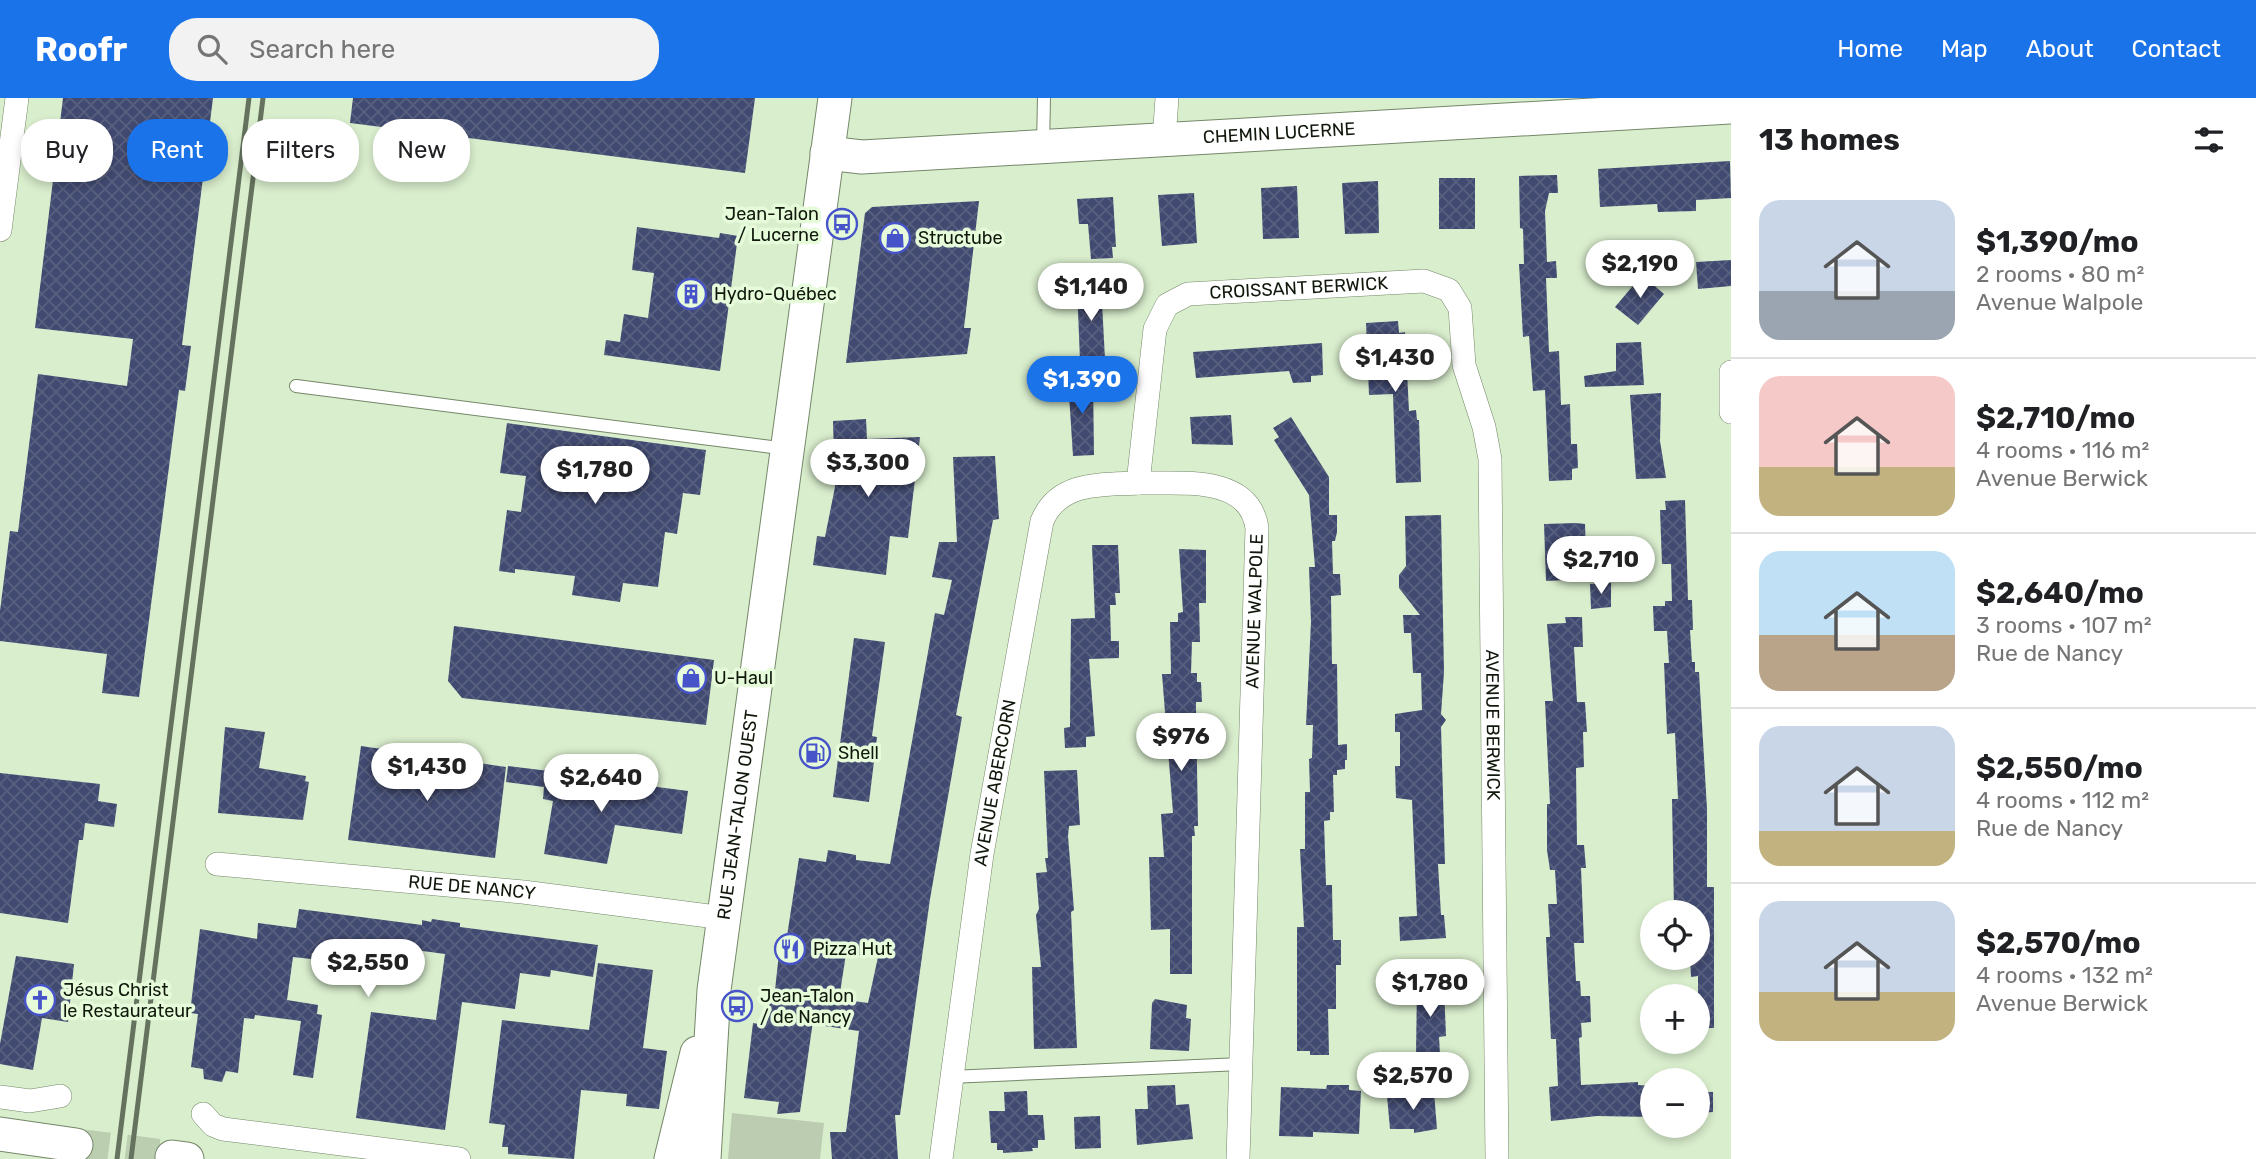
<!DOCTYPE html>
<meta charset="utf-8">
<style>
:root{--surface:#fff;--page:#f2f2f2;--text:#202124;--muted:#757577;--line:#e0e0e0;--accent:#1a73e8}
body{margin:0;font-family:Rubik,sans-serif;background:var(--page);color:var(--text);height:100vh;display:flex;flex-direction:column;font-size:26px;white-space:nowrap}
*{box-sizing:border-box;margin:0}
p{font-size:23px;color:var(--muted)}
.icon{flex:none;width:38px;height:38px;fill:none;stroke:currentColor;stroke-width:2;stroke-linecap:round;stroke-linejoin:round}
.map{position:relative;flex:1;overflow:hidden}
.drawer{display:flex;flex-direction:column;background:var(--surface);width:525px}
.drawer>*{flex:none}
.banner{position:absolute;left:21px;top:21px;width:665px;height:63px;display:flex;gap:14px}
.buttons{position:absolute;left:1640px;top:802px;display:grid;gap:14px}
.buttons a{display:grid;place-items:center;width:70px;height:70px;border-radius:50%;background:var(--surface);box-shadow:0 4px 10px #0003;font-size:35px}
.price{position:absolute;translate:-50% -60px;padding:0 16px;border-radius:24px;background:#fff;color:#222;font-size:23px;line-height:46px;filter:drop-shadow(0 2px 4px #0008)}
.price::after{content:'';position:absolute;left:50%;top:42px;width:21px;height:16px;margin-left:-10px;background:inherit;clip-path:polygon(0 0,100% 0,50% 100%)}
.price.on{background:var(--accent);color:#fff}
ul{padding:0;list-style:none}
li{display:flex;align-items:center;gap:21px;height:175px;padding:0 28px}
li+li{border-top:2px solid var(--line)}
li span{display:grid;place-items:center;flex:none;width:196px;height:140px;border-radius:21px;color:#555}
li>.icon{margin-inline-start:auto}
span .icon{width:84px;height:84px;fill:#fffc;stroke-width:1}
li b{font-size:30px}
h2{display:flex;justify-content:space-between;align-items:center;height:84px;padding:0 28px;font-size:30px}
.pill{padding:0 24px;border-radius:28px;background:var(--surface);box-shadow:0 4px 10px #0003;font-size:24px;line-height:63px}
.pill.on{background:var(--accent);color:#fff}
header{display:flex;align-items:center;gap:42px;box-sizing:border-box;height:98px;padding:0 35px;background:var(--accent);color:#fff}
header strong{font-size:33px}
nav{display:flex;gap:38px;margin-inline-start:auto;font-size:24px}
.search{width:490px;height:63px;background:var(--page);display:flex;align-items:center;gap:18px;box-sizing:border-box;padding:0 24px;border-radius:28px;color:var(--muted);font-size:26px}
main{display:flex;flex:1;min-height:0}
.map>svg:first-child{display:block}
.green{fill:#bbccb1}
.building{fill:url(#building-cross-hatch);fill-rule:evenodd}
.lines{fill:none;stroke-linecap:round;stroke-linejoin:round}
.secondary-tunnel{stroke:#bbceb0;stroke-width:33;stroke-dasharray:33 17;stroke-linecap:butt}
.service-casing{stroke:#748769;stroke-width:14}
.minor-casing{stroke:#748769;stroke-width:24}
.secondary-casing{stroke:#748769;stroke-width:35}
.service{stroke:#fff;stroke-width:12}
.minor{stroke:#fff;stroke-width:23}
.secondary{stroke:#fff;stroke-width:33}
.rail{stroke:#65735e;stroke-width:5}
.labels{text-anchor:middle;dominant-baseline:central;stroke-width:7;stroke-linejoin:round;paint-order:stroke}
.street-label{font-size:18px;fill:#10180c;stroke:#e6fbda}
.poi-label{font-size:18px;fill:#10180c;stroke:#e6fbda;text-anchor:start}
</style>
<header>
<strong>Roofr</strong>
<div class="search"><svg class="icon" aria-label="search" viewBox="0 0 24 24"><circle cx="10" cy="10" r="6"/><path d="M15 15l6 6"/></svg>Search here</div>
<nav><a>Home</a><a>Map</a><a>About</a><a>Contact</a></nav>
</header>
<main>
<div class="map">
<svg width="1731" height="1061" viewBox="0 0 1731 1061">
<defs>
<pattern id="building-cross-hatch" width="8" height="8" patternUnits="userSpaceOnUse" patternTransform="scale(1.75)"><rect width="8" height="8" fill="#414a71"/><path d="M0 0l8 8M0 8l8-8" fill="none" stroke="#59607f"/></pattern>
</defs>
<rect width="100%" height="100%" fill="#d9eecd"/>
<path class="green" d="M732 1015 824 1025 820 1061H728Z"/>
<path class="building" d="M63 0H213L182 247 191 248 185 293 179 292 139 599 102 595 107 556 0 543V513L10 433 18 434 38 276 127 288 133 241 35 230Z
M353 0H755L745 75 350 25Z
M1730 63 1731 100 1696 102V113L1658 114 1657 106 1600 109 1598 71Z
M1557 77 1558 95H1549L1545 113 1547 164 1556 163 1557 180H1546L1549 254 1559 253 1561 307 1570 306 1571 346H1577L1578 370 1572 371V382L1549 383 1545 292 1533 293 1529 238 1523 239 1519 166H1524L1523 131 1520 130 1519 78Z
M1439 80H1475V131H1439Z
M1378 83 1379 135 1345 136 1342 85Z
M1297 88 1299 140 1263 141 1261 90Z
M1194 95 1197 145 1162 148 1158 97Z
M1113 99 1116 149H1112L1113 160 1091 161 1088 126H1079L1077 101Z
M979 103 964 230H971L967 256 846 265 865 115 872 109Z
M637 129 719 140 720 135 738 138 720 273 604 257 606 242 620 244 624 216 648 220 654 175 632 172Z
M1731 162V188L1698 191 1696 164Z
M1642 177 1664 196 1638 227 1615 209Z
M1101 186 1105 261 1080 263 1077 187Z
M1398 223 1399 235 1405 234 1409 313 1416 312 1417 322H1419L1421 384 1396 385 1393 296 1369 297 1366 225Z
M1641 244 1644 287 1585 289 1584 278 1616 273V245Z
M1322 245 1323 277 1311 278V284L1293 285 1289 273 1196 280 1193 254Z
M1093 280 1094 357 1073 358 1068 281Z
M1661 295 1660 343 1666 380 1636 381 1630 297Z
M1231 317 1233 347 1192 346 1190 319Z
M1291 319 1329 379V417H1337V434L1335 443H1332L1333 476H1340L1341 497 1331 498 1332 566H1337L1338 647 1347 646V662H1345V671L1337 672V677H1333L1334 714H1330V722L1324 723 1326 787H1332L1333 842H1341V867H1336V911H1328L1329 957H1310V953H1297V829H1304L1300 751H1305V694H1310L1309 661 1312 660 1313 627H1306L1311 524 1309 469H1315L1309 397 1274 342 1279 339 1273 330Z
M866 321 867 341 920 339 908 440 890 438 886 477 813 467 817 438 825 439 835 389 833 323Z
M507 325 706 352 700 397 683 395 677 436 665 434 658 489 623 485 620 504 572 497 575 478 515 471V475L499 473 507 412 521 414 526 378 500 375Z
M995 358 999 421 993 422 956 617 962 619 930 801 900 1017H895L898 1061H832L830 1034H846L859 933 825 928 824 917 814 916 800 1014 777 1016 779 1004 744 1000 753 925 766 927 771 891 775 892 781 837 787 838 799 760 826 764 828 752 856 757V762L890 766 935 515 944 517 952 482 932 479 939 444H957L953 359ZM846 856 878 859 868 905 839 901Z
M1685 402 1688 502H1692L1693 532H1690L1692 564H1695V574H1699L1707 711V789H1714V930H1698V878L1691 879 1690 859H1698V814L1674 811 1672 701H1678L1675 635 1667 636 1664 565H1669L1667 533H1654L1653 508H1665V503H1672L1671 466H1662L1660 412H1666L1665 403Z
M1441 417 1444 574 1441 616 1446 622 1441 629 1445 766H1438L1441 817H1444L1446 840 1400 843 1399 819 1417 818 1412 702 1396 700 1395 668H1400V634H1395V616L1422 612 1421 575H1413L1411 535H1404L1403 517H1420L1399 490V477L1406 468 1405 418Z
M1576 425 1585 426 1587 481 1546 483 1544 426Z
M1092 447H1118L1120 495H1115L1116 507H1110L1111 543H1119V560L1089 561 1095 638 1086 639V649L1065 650 1064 630 1070 629 1071 521 1095 520Z
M1179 451 1206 452V505H1199L1200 544H1192L1191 575H1197V584H1201L1202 604H1196V610L1198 728H1194L1195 738H1192V876H1170V831L1151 832 1149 759H1164L1161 716 1173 715 1162 576H1171L1170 524H1178V515L1183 514Z
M1611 485V509L1591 511 1590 486Z
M1565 519H1582L1583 549H1574L1577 604H1585L1587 634H1583L1584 669 1576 670 1577 747H1584L1586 770H1581L1584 845H1574L1576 883H1580L1581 898H1590L1591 924 1581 925 1582 939 1579 940 1581 987 1638 984V987L1652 988V1019L1597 1018 1551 1023 1549 989 1558 988 1556 941H1551L1547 861 1546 839H1550L1548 806H1557L1555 772H1550L1547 752V706H1550L1545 603H1553L1547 526 1566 525Z
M454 528 714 562 706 627 462 600 448 583Z
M854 540 885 544 872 638 877 639 869 704 833 699Z
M225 629 265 634 259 670 306 678 305 683 309 684 303 722 218 715Z
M361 648 506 669 495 760 348 742Z
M508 668 565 675 563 695 602 703 605 688 641 693 642 687 688 693 682 736 615 727 607 766 544 756 553 703 543 701 544 689 506 684Z
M1077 672 1080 727 1069 728 1068 738 1074 812 1071 814 1077 950 1034 951 1032 869H1041L1036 817 1039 811 1036 775 1047 774 1045 760H1048L1044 673Z
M0 675 100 686 98 703 117 706 114 729 85 725 83 742H79L68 825 0 815Z
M299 811 422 827V822L431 824 432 821 460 825V829L598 847 593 879 551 872 550 879 520 875 515 911 462 904 445 1032 356 1020 371 914 436 922 445 856 408 851 406 870 367 866V860L312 855 311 861 293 859 287 902 318 907 317 916 322 917 313 980 293 977 301 923 255 917 254 921 244 920 238 975 226 973 222 984 204 981 203 971 191 969 198 916 190 915 200 831 257 841 258 825 296 830Z
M16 858 74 866 68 924 42 920 33 972 0 966V946Z
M598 865 653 872 643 950 667 953 659 1011 626 1008 627 996 581 992 574 1061 508 1056V1049H502L505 1027 489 1025 502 922 589 932Z
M1436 885V888L1444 889 1446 938 1439 939 1440 956 1416 957 1417 886Z
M1155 901 1187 907 1186 920 1191 921 1189 953 1150 951 1152 905Z
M1175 987 1176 1007 1189 1006 1193 1041 1137 1047 1135 1011H1148L1147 988Z
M1327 987H1349V992L1361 993 1359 1036 1313 1034V1039L1279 1038 1281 989 1326 991Z
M1027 993 1028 1017H1043L1045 1042H1038V1050H1032L1033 1053 1003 1055V1052H997V1045H991L989 1013H1005L1004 994Z
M1434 994 1437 1031 1414 1035V1031H1390L1387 998Z
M1698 994H1713V1014L1698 1015Z
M1100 1018 1101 1050 1075 1051 1074 1019Z"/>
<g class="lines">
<path class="secondary-tunnel" d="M76 1047 172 1059"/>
<g class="service-casing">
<path id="service" d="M1043 48 1044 0
M296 288 787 351
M950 979 1241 966"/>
</g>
<g class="minor-casing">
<g id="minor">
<path d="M1164 42 1167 0"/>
<path d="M0 132 17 0"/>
<path d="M1731 274V314"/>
<path id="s1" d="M217 766 523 794 724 820"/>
<path d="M0 999 30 1003 60 998"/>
<path d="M203 1016 213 1027 223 1031 459 1061"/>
<path id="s2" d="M941 1061 982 756 1042 423C1059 383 1101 387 1138 385"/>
<path id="s3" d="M1238 1061 1257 430C1249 376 1180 386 1138 385L1155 231 1167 207 1188 196 1424 183 1449 192 1460 210 1464 267 1484 329 1490 361 1497 1061"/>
</g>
</g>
<g class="secondary-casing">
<g id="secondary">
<path id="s4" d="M827 55 862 59 1731 9"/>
<path d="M0 1036 76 1047"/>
<path d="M172 1059 187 1061"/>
<path d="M671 1061 697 955"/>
<path id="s5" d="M704 1061 714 892 835 0"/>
</g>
</g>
<use href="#service" class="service"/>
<use href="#minor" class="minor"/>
<use href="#secondary" class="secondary"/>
<path class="rail" d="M117 1061 249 0
M131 1061 263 0"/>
</g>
<defs>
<g id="bus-ring" transform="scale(1.575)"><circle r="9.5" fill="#e6fbda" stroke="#4754c9" stroke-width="1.5"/><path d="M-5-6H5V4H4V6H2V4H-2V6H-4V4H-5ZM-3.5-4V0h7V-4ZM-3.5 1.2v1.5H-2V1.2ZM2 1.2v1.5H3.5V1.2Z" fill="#4754c9"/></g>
<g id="shop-ring" transform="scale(1.575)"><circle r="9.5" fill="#e6fbda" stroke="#4754c9" stroke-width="1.5"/><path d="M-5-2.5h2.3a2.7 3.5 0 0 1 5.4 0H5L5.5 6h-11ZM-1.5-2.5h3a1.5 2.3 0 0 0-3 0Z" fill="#4754c9"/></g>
<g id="building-ring" transform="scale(1.575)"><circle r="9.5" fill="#e6fbda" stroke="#4754c9" stroke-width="1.5"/><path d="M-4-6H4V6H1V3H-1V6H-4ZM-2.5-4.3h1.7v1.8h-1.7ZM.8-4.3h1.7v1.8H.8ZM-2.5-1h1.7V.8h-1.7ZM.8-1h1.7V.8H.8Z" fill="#4754c9"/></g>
<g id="fuel-ring" transform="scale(1.575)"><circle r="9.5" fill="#e6fbda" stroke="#4754c9" stroke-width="1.5"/><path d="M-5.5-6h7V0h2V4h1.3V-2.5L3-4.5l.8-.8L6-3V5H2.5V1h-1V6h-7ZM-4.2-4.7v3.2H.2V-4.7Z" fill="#4754c9"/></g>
<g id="restaurant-ring" transform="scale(1.575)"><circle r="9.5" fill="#e6fbda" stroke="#4754c9" stroke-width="1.5"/><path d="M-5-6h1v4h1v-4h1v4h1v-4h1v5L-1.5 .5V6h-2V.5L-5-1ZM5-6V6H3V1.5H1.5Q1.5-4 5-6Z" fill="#4754c9"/></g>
<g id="church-ring" transform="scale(1.575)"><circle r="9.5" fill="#e6fbda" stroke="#4754c9" stroke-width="1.5"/><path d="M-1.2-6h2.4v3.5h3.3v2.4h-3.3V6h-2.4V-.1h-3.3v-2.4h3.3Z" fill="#4754c9"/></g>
</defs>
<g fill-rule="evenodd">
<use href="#bus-ring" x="842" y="126"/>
<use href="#shop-ring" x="895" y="140"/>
<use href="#building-ring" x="691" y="196"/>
<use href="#shop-ring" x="691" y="580"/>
<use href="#fuel-ring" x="815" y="655"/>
<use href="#restaurant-ring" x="790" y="851"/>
<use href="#church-ring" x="40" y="902"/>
<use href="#bus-ring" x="737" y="908"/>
</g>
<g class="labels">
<g class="street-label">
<text stroke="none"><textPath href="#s4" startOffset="453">CHEMIN LUCERNE</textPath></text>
<text stroke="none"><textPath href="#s3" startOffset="1088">CROISSANT BERWICK</textPath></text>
<text stroke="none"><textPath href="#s3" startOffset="548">AVENUE WALPOLE</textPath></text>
<text stroke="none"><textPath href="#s3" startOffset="1682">AVENUE BERWICK</textPath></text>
<text stroke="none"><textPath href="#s2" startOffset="380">AVENUE ABERCORN</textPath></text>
<text stroke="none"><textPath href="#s5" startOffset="346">RUE JEAN-TALON OUEST</textPath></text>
<text stroke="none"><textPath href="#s1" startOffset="256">RUE DE NANCY</textPath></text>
</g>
<g class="poi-label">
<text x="819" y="116" text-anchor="end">Jean-Talon<tspan x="819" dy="21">/ Lucerne</tspan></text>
<text x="918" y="140">Structube</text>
<text x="714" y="196">Hydro-Québec</text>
<text x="714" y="580">U-Haul</text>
<text x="838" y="655">Shell</text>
<text x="813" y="851">Pizza Hut</text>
<text x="63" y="892">Jésus Christ<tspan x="63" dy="21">le Restaurateur</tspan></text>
<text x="760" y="898">Jean-Talon<tspan x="760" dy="21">/ de Nancy</tspan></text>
</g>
</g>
</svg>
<div class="buttons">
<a><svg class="icon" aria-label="locate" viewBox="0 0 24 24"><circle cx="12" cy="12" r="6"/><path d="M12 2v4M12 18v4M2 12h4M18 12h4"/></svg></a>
<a>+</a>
<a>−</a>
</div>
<b class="price" style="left:1640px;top:202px">$2,190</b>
<b class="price" style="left:1091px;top:225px">$1,140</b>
<b class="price" style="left:1395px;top:296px">$1,430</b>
<b class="price on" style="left:1082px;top:318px">$1,390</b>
<b class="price" style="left:868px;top:401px">$3,300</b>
<b class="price" style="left:595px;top:408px">$1,780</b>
<b class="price" style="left:1601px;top:498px">$2,710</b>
<b class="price" style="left:1181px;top:675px">$976</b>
<b class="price" style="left:427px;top:705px">$1,430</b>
<b class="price" style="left:601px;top:716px">$2,640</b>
<b class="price" style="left:368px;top:901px">$2,550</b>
<b class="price" style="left:1430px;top:921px">$1,780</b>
<b class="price" style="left:1413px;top:1014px">$2,570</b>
<div class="banner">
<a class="pill">Buy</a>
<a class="pill on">Rent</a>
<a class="pill">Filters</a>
<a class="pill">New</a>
</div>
</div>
<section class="drawer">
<h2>13 homes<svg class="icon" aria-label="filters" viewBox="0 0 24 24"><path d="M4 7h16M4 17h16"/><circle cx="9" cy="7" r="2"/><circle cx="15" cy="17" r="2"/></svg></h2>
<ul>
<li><span style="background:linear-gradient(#c9d6e8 65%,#9aa5b1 0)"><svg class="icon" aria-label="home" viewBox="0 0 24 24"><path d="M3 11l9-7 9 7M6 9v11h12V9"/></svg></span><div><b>$1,390/mo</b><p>2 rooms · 80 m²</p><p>Avenue Walpole</p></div></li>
<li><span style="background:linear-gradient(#f6c9c9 65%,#c2b280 0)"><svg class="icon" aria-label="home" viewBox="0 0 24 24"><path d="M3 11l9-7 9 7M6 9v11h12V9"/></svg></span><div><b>$2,710/mo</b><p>4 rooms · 116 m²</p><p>Avenue Berwick</p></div></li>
<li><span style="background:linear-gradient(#bfe0f5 60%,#b9a48a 0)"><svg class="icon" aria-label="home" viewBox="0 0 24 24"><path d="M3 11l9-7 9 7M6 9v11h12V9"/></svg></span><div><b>$2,640/mo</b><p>3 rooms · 107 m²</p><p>Rue de Nancy</p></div></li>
<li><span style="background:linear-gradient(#c9d6e8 75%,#c2b280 0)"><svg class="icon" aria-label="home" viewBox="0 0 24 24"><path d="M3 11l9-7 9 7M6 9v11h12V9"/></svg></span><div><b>$2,550/mo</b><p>4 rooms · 112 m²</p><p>Rue de Nancy</p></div></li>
<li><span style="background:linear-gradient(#c9d6e8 65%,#c2b280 0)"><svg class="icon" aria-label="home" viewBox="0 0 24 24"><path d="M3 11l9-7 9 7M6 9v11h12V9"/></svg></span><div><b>$2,570/mo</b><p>4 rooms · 132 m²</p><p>Avenue Berwick</p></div></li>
</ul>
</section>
</main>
